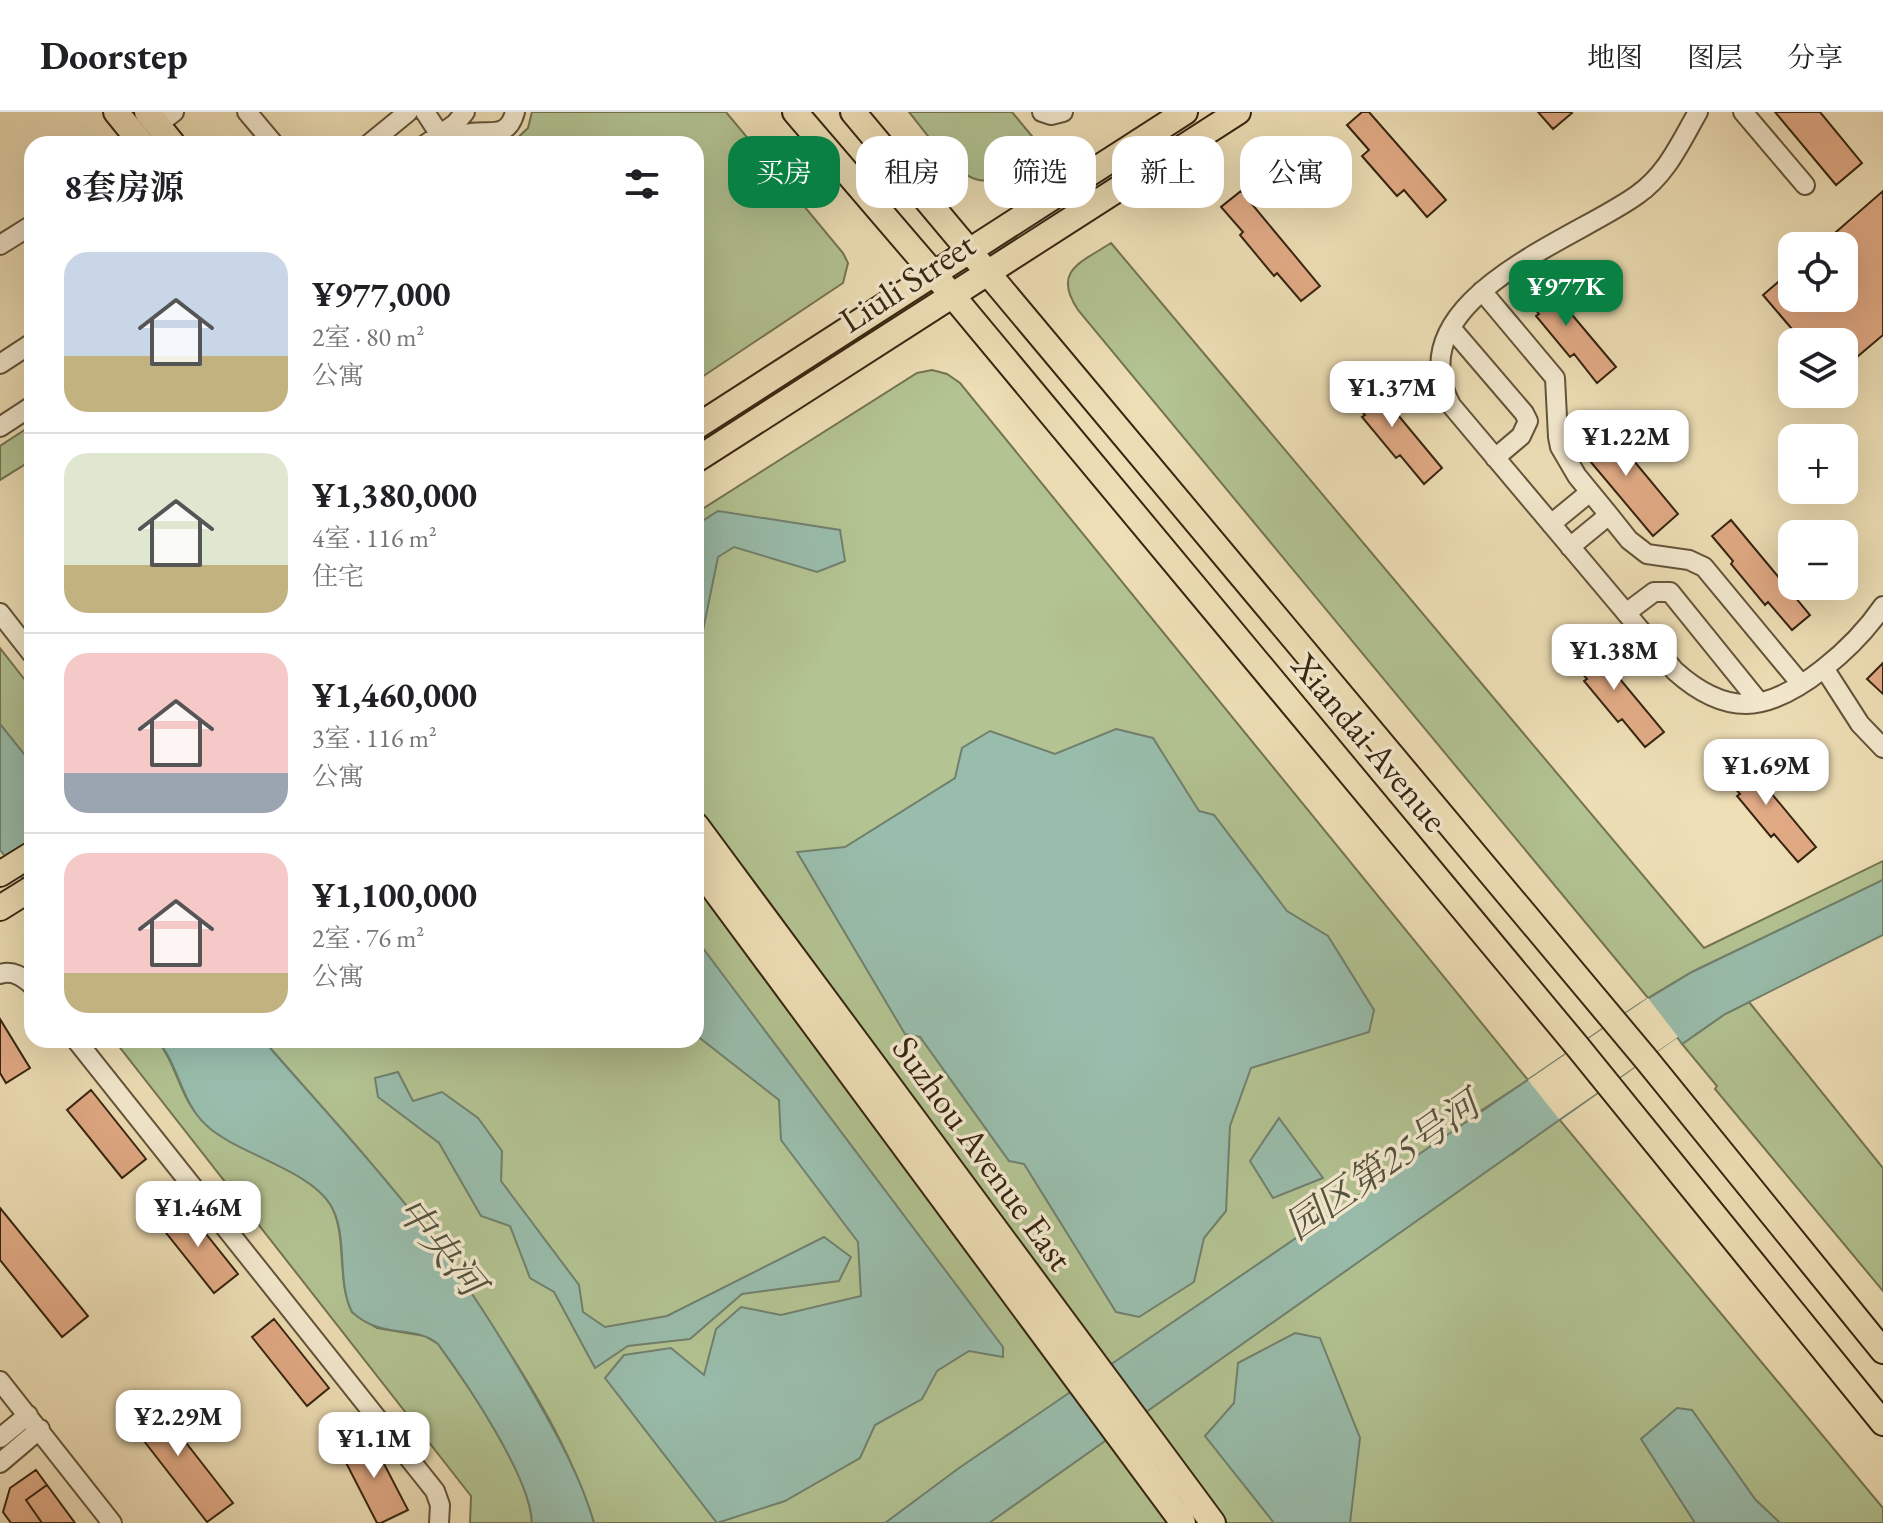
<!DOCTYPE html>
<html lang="zh">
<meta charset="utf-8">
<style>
:root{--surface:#fff;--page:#f6f6f6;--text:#202124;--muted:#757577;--line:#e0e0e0;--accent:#0b8043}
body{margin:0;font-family:"EB Garamond","Noto Serif SC",serif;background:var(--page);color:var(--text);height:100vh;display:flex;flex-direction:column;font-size:30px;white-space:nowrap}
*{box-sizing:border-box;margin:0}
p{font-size:26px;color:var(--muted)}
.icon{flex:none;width:44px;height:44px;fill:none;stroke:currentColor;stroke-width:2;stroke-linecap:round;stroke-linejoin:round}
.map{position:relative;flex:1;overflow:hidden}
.drawer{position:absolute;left:24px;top:24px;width:680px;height:912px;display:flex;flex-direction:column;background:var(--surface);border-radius:24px;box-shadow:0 8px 32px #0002}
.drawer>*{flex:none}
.hud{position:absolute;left:728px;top:24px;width:760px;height:72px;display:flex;gap:16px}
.tools{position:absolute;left:1778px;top:120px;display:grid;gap:16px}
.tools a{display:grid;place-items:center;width:80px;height:80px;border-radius:16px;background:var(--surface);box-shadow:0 8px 32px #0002;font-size:40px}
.price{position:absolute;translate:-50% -68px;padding:0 18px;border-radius:16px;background:#fff;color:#222;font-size:26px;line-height:52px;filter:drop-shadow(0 2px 4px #0008)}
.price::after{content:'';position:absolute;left:50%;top:48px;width:24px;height:18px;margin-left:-12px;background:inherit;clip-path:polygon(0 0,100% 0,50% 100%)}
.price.selected{background:var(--accent);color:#fff}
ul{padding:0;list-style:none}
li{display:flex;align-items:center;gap:24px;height:200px;padding:0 40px}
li+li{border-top:2px solid var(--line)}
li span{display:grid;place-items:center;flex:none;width:224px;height:160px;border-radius:24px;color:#555}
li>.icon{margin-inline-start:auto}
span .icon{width:96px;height:96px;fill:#fffc;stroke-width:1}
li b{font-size:34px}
h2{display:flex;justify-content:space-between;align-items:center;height:96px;padding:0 40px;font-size:34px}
.pill{padding:0 28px;border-radius:24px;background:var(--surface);box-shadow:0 8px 32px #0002;font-size:28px;line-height:72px}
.pill.selected{background:var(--accent);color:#fff}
header{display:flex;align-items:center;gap:48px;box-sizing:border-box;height:112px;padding:0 40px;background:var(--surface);border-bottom:2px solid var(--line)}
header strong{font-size:38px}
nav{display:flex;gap:44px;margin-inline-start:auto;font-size:28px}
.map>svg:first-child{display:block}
.green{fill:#b3c392;stroke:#747451;stroke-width:2}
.water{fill:#99bdac;stroke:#71806e;stroke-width:2}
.pier{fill:#eedfb6}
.building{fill:#e2ab86;stroke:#362510;stroke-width:2}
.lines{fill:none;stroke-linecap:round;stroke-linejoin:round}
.minor-casing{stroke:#64543a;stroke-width:22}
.major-casing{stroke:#362510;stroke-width:28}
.minor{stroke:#f4ead0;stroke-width:18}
.major{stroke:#eedfb6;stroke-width:24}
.labels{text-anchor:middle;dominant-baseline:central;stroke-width:7;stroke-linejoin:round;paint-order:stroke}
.street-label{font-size:36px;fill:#362510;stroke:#f4ead0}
.water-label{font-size:38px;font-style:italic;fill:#54533f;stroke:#f4ead0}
</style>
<header>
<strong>Doorstep</strong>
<nav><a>地图</a><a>图层</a><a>分享</a></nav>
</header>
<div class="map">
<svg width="1883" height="1411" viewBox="0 0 1883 1411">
<rect width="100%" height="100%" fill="#eedfb6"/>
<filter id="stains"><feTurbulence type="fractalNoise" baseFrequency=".0025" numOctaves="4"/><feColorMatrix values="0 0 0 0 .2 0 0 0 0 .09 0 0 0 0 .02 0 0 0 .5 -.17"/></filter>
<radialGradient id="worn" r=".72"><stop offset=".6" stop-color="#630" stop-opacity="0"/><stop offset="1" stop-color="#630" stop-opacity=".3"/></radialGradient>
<path class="green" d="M532 0H726L843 141 848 151 843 171 696 269V32H511L528 16Z
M909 0H1012L1041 35C1025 45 1006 63 987 68 961 74 925 19 909 0Z
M1111 131 1704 836 1883 749V768L1692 860 1648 886 1078 198C1052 159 1080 151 1111 131Z
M932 258 947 262 960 271 1528 968 1479 1000 1512 1042 1559 1007 1883 1396V1411H594C571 1338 530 1270 487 1207 468 1179 450 1149 429 1122 377 1055 319 992 263 928H696V401L917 261Z
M32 313V348L0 368V334Z
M0 536 32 577V652L0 612Z
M1749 890 1883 1056V1179L1715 977 1717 974 1682 932 1725 902Z
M114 928H157C177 952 180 987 202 1008 233 1039 307 1056 330 1092 348 1121 336 1169 352 1200L377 1216 425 1224 438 1232C468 1274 530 1361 532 1411H470L471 1384Z"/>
<path class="water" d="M718 399 840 418 845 449 817 460 734 435 718 445 700 533 696 538V413Z
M0 612 32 652V778L0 738Z
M1116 617 1153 626 1199 699 1214 703 1287 799 1328 824 1374 898 1369 920 1251 956 1230 1014 1226 1099 1204 1126 1194 1170 1139 1205 1116 1200 1024 1052 1009 1049 920 925 905 922 797 740 845 735 955 666 962 636 990 619 1055 642Z
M1883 768V823L1725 902 1682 932 1677 925 989 1411H885L959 1356 1639 892 1692 860Z
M696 827 1003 1235V1245L969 1239 937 1259 922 1287 875 1313 860 1346 785 1389 717 1411 605 1266 624 1243 671 1236 704 1263 716 1217 741 1195 781 1203 861 1184 858 1130 781 1028 779 988 696 923Z
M157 928H263C319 992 377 1055 429 1122 467 1171 501 1225 532 1279 556 1321 581 1365 594 1411H532C531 1366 466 1270 438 1232 414 1212 382 1228 352 1200 336 1169 349 1121 330 1092 308 1057 235 1041 206 1013 181 990 179 953 157 928Z
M398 960 413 989 442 980 478 1006 502 1039 501 1069 579 1173 583 1200 605 1215 667 1204 824 1125 851 1145 839 1169 742 1182 690 1227 628 1234 595 1256 554 1180 530 1166 510 1114 481 1104 439 1031 378 985 375 966Z
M1279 1006 1323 1066 1273 1086 1250 1049Z
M1295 1221 1320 1226 1360 1326 1350 1411H1274L1205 1324 1234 1291 1238 1251Z
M1677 1296 1692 1298 1755 1387 1780 1411H1695L1641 1327Z"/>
<path class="pier" d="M1648 886 1678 925 1559 1007 1528 968Z"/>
<path class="building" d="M1362 0H1369L1446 88 1427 105 1404 78 1397 84 1362 44 1369 38 1347 13Z
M1538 0H1571L1572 1 1553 17Z
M1775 0H1820L1862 51 1836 73Z
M1241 79 1320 174 1301 189 1277 161 1274 164 1240 123 1243 120 1221 95Z
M1883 79V223L1844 256V230H1803L1763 183 1792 158V186H1844V134H1820Z
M1536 160 1616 255 1597 271 1574 242 1570 245 1536 204 1539 202 1518 176Z
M1363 261 1442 356 1424 372 1400 343 1396 346 1362 305 1365 303 1344 277Z
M1600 308 1678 402 1653 424 1574 330Z
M1731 408 1810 503 1792 518 1768 490 1765 493 1731 452 1733 449 1712 424Z
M1585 525 1664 620 1645 635 1622 607 1618 610 1584 569 1587 567 1565 541Z
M1883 551V582L1867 567Z
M1737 640 1816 735 1798 750 1774 722 1771 725 1737 684 1740 682 1718 656Z
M0 907 30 956 6 971 0 961Z
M91 978 146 1047 122 1066 67 998Z
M183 1093 238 1162 214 1181 159 1112Z
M0 1096 88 1204 62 1225 0 1148Z
M274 1207 329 1276 307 1294 252 1225Z
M148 1282 233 1391 207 1410 123 1302Z
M369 1323 408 1398 381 1411H377L340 1339Z
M36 1358 47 1373 75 1411H11L3 1400 10 1376Z
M47 1373 75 1411H42L26 1388Z"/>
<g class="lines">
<g class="minor-casing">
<path id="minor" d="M247 0 274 32
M425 0 440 23
M1042 0 1051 3 1063 0
M1698 0C1680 31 1667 62 1637 83 1575 128 1395 187 1451 293L1675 559C1695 577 1718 592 1746 592 1795 591 1857 532 1883 494
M1743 0 1805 73
M157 13 174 0
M369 32 408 0
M426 32 455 12 465 0
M448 32C453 29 460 24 466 22 487 16 507 30 515 0
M0 133 32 113
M1482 179 1555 266 1558 325 1560 335 1577 364 1609 403 1629 428 1647 442 1689 448 1704 455 1801 572
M1452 217 1524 301 1528 309 1521 324 1495 346
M0 252 32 231
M0 315 32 294
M1551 412 1590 380
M1570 435 1609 403
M0 501 32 542
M1626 501 1654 480H1670L1759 590
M1824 556 1860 612 1883 636
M0 862C13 858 23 865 32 873
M76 928 435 1379 440 1393 439 1411
M0 1269 112 1411
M0 1326 28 1303
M0 1351 40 1317"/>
</g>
<g class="major-casing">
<path id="major" d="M116 0 142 32
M147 0 173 32
M795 0 952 183 1577 934 1883 1311
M853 0 1646 947 1883 1239
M696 315 1185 0
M696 348 1238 0
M696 713 1213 1411
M696 753 1183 1411
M0 762 32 742
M0 796 32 776"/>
</g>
<use href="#minor" class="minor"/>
<use href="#major" class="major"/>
</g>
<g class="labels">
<g class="street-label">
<text transform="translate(907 170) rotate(-33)">Liuli Street</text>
<text transform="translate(1370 630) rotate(50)">Xiandai Avenue</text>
<text transform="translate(983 1041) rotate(54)">Suzhou Avenue East</text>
</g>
<g class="water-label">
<text transform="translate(1382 1053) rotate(-35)">园区第25号河</text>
<text transform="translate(441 1134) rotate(51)">中央河</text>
</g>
</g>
<rect width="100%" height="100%" filter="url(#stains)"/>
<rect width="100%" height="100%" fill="url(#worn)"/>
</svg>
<div class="tools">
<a><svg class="icon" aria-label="locate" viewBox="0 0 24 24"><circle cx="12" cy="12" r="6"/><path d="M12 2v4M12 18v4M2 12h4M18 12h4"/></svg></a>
<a><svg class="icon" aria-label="layers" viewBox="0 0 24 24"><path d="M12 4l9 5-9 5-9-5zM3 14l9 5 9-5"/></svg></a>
<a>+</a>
<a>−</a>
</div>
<b class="price selected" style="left:1566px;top:216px">¥977K</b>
<b class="price" style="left:1392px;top:317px">¥1.37M</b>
<b class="price" style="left:1626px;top:366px">¥1.22M</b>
<b class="price" style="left:1614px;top:580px">¥1.38M</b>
<b class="price" style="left:1766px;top:695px">¥1.69M</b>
<b class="price" style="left:198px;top:1137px">¥1.46M</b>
<b class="price" style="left:178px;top:1346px">¥2.29M</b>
<b class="price" style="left:374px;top:1368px">¥1.1M</b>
<div class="hud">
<a class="pill selected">买房</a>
<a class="pill">租房</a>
<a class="pill">筛选</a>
<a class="pill">新上</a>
<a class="pill">公寓</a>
</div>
<section class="drawer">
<h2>8套房源<svg class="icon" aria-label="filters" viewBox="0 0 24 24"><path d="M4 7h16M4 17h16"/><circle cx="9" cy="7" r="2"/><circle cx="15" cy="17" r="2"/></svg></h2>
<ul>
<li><span style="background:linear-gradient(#c9d6e8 65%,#c2b280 0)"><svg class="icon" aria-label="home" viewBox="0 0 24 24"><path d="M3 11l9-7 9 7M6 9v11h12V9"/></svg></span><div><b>¥977,000</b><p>2室 · 80 m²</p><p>公寓</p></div></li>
<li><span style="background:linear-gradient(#dfe7d0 70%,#c2b280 0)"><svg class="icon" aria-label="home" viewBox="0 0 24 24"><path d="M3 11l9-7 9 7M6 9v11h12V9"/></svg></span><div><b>¥1,380,000</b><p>4室 · 116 m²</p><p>住宅</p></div></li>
<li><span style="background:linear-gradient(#f6c9c9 75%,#9aa5b1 0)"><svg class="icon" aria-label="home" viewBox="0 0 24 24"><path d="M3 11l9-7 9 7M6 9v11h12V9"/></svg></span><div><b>¥1,460,000</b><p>3室 · 116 m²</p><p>公寓</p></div></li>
<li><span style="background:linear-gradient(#f6c9c9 75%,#c2b280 0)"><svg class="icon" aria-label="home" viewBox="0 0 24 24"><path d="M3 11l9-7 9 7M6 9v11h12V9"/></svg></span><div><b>¥1,100,000</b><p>2室 · 76 m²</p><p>公寓</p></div></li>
</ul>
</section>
</div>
